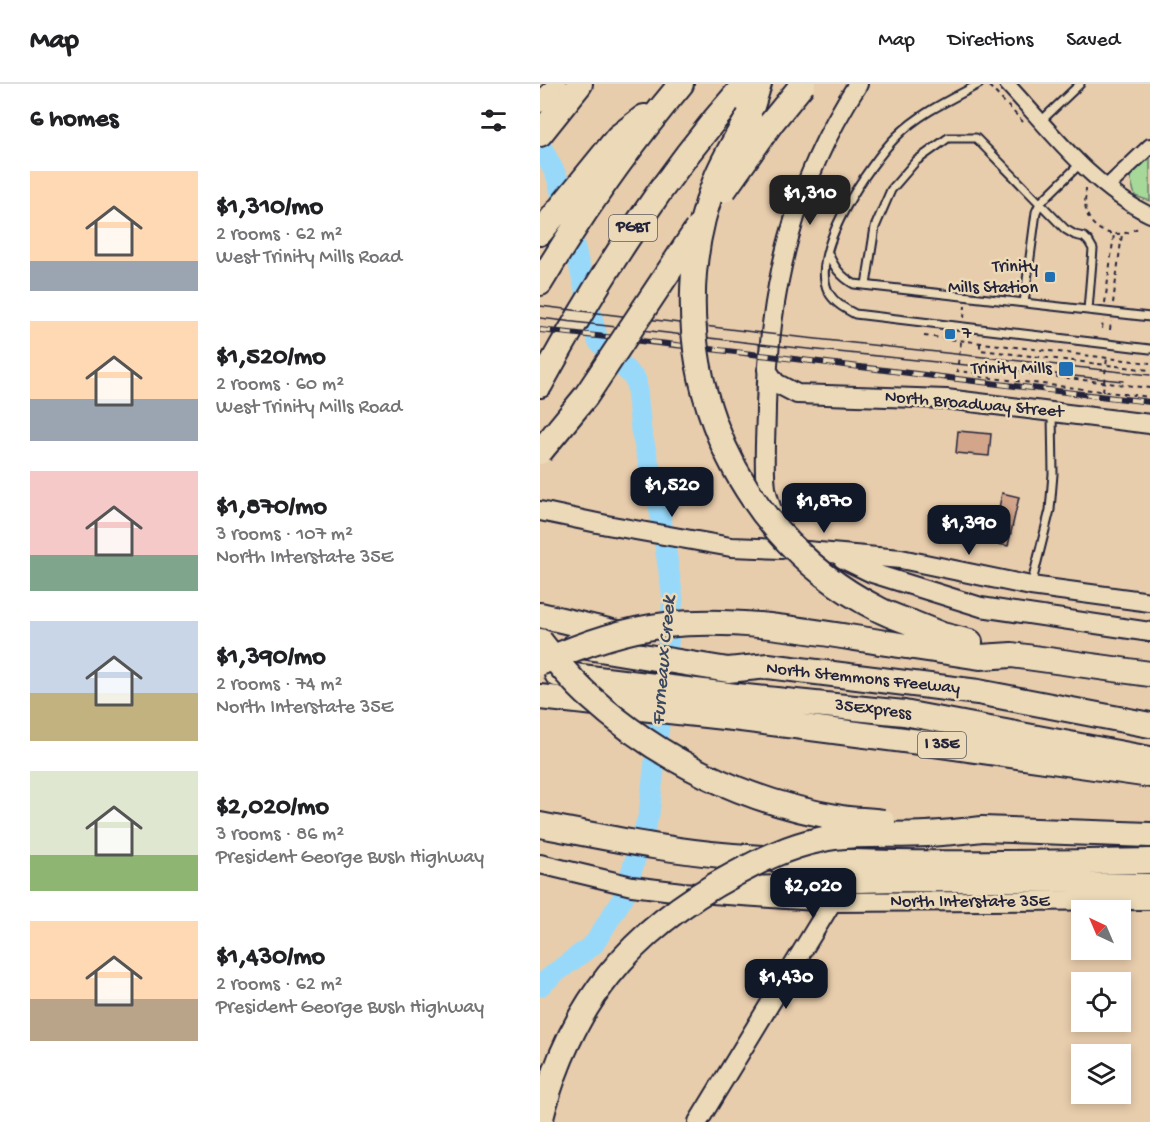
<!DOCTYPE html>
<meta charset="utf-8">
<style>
:root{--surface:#fff;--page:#f6f6f6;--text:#202124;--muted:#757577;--line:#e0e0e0;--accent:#111827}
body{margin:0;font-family:"Gochi Hand",sans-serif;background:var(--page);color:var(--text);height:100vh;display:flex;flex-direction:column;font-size:22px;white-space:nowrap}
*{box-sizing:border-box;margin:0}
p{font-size:20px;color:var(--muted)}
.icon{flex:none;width:33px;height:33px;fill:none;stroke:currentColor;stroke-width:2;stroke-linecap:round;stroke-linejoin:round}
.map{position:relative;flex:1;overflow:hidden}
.drawer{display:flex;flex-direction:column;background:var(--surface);width:540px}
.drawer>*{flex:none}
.needle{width:39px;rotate:316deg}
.tools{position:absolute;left:531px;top:816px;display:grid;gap:12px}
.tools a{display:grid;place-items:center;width:60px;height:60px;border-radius:0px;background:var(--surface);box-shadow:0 3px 9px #0003;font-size:30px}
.price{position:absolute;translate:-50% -51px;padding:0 14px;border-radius:12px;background:var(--accent);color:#fff;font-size:20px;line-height:39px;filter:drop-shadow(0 2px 3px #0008)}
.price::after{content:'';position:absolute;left:50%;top:36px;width:18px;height:14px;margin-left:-9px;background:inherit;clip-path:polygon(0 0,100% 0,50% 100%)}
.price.on{background:#222;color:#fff}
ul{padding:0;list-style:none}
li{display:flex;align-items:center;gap:18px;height:150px;padding:0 30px}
li span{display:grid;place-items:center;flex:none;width:168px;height:120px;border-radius:0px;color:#555}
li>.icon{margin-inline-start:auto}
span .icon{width:72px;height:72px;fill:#fffc;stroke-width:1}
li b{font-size:26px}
h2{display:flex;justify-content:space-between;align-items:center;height:72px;padding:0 30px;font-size:26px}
header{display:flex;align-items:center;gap:36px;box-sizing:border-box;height:84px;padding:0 30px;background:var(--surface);border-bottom:2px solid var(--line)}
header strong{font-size:28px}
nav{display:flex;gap:33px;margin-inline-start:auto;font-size:21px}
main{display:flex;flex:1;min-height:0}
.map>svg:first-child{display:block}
.green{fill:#a6d899;stroke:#647d6a;stroke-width:1.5}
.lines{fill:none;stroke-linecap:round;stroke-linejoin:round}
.river{stroke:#98d9fa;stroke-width:21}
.building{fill:#d3a68c;stroke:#22223b;stroke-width:1.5}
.lane-casing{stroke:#22223b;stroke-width:11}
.street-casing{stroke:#22223b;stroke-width:18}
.secondary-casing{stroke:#22223b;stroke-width:22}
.highway-casing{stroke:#22223b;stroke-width:28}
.path{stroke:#22223b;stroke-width:2;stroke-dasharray:4.5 4.5;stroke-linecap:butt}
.lane{stroke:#ebd9b7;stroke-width:7}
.street{stroke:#ebd9b7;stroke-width:14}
.secondary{stroke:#ebd9b7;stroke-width:18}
.highway{stroke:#ebd9b7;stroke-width:24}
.tram{stroke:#22223b;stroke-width:1.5}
.rail-casing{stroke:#22223b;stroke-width:6}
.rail{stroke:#ebd9b7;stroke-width:4;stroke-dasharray:11;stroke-linecap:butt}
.highway-bridge-casing{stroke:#22223b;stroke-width:28;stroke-linecap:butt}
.highway-bridge{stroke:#ebd9b7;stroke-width:24}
.poi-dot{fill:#1f6fb2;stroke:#ebd9b7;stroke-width:2}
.labels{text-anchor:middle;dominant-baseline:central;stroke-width:5;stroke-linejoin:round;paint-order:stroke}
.shield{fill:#ebd9b7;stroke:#5e5960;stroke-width:1.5}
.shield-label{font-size:16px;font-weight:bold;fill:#22223b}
.poi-label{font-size:18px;fill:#22223b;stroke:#ebd9b7;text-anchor:end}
.street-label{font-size:18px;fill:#22223b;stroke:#ebd9b7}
.water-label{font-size:20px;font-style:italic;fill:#3a4761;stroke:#ebd9b7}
</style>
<header>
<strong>Map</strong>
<nav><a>Map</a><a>Directions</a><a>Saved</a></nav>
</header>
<main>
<section class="drawer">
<h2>6 homes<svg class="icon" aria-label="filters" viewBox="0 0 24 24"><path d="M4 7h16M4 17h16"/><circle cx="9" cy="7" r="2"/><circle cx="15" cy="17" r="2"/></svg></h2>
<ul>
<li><span style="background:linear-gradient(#ffd9b3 75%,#9aa5b1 0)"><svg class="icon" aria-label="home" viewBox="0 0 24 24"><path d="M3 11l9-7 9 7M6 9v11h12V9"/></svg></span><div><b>$1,310/mo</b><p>2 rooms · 62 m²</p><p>West Trinity Mills Road</p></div></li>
<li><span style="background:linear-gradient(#ffd9b3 65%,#9aa5b1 0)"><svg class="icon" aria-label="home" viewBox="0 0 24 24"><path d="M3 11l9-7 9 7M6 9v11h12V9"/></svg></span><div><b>$1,520/mo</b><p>2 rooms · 60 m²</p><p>West Trinity Mills Road</p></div></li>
<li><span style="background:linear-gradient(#f6c9c9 70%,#7fa58c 0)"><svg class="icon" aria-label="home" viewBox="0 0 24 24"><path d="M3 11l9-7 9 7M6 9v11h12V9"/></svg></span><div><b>$1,870/mo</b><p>3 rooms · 107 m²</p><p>North Interstate 35E</p></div></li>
<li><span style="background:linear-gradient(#c9d6e8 60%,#c2b280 0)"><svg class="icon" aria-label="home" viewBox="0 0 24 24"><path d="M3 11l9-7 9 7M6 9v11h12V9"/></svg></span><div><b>$1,390/mo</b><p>2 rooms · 74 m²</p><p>North Interstate 35E</p></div></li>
<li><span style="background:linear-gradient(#dfe7d0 70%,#8fb573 0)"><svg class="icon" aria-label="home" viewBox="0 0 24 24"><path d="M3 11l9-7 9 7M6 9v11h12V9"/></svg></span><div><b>$2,020/mo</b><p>3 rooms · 86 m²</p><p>President George Bush Highway</p></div></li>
<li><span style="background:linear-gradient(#ffd9b3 65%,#b9a48a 0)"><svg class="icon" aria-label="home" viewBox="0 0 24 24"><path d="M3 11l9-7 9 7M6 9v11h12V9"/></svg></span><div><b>$1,430/mo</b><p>2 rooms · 62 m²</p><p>President George Bush Highway</p></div></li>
</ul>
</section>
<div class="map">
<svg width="610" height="1038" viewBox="0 0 610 1038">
<rect width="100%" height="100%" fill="#e8cdac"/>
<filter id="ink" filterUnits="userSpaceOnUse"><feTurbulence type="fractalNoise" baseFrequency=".0167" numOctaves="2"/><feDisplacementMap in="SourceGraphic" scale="12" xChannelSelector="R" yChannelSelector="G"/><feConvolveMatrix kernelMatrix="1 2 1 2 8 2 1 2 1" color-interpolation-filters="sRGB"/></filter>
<g filter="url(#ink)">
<path class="green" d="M610 68V117L595 112 589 89Z"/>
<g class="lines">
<path class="river" d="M0 60 17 93 58 257 96 296 101 346 120 428 133 515 109 730 84 812 54 860 15 889 0 902"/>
</g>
<path class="building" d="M418 347 451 350 449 372 416 369Z
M462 409 479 413 468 462 452 459Z"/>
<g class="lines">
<g class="lane-casing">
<path id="lane" d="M439 0C411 15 380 29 357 52 330 79 269 167 288 207 294 219 304 224 315 230L610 265
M501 37 540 0
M288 169C294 183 300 192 314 200L610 233
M326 201 335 143 351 106 376 77 408 54H436L525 145 535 151 544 153 549 158 553 165 548 226
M484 219 496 128 500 119 541 79
M491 502 510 426 513 390 512 330"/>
</g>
<g class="street-casing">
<path id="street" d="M467 0C510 46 552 103 610 131
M567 103 610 62"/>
</g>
<g class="secondary-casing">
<path id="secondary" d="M0 19 17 0
M227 286 236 299 257 310 406 315 610 340
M0 427 67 441 191 463 242 465
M235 435C232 425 228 415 226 404 223 380 226 347 226 322 229 204 253 100 318 0
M255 466 361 475 491 502 610 518
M303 475 332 489 441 523 610 548
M0 780 92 802 142 808 292 818 610 816
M201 802 357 798 610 799
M158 1038 292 818 294 811"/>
</g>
<g class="highway-casing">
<path id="highway" d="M209 32 219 0
M0 50 40 0
M0 149 78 53 104 33
M0 199C42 129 89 62 141 0
M0 301C59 193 123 93 205 0
M0 531 85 551
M372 539 402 551 430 558
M35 561 188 586 228 582 438 608 610 641
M367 562 440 573 472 571 610 590
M17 590 196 612 364 629 610 675
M0 613 193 634 387 659 610 691
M0 741C64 753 128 767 193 772 332 783 471 779 610 777
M442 745 610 751"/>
</g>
<path class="path" d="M449 2 484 39
M546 104C546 111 544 118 546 126 552 151 580 156 599 143
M565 219 574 150
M573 219 582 150
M424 234 425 222
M562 245 563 236
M570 246 571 237
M384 252 610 279
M421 258 417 287 436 289
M440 259V266L610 286
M610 304 436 283 435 292 610 313
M563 307 567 274"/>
<use href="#lane" class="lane"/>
<use href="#street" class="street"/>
<use href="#secondary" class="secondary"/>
<use href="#highway" class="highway"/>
<path class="tram" d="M0 222 230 250 610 291
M0 234 229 261 583 297"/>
<g class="rail-casing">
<path id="rail" d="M0 246C204 267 407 295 610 318"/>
</g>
<use href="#rail" class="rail"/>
<g class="highway-bridge-casing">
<path id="highway-bridge" d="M209 32C198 51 186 71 177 92 112 254 182 446 338 525 349 531 361 535 372 539
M184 106 232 38 263 0
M0 368 46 312 157 145
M0 557C15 576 31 596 49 612 119 676 207 719 302 734 315 736 329 736 343 738
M0 579C40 561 82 546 126 541 206 532 288 551 367 562
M0 1038C28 922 90 846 195 790 221 776 249 762 279 756 314 748 351 752 387 750 405 749 424 747 442 745"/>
</g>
<use href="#highway-bridge" class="highway-bridge"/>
</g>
</g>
<g class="poi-dot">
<rect x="504" y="187" width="12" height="12" rx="3"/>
<rect x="404" y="244" width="12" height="12" rx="3"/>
<rect x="518" y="277" width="16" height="16" rx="3"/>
</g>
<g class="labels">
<g class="shield">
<rect x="69" y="131" width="48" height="26" rx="4.5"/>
<rect x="378" y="648" width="48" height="26" rx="4.5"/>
</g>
<g class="shield-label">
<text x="93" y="144">PGBT</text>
<text x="402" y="661">I 35E</text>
</g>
<g class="poi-label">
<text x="498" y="183">Trinity<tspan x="498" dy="21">Mills Station</tspan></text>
<text x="422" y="250" text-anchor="start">7</text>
<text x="512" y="285">Trinity Mills</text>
</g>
<g class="street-label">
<text transform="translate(434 321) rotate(5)">North Broadway Street</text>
<text transform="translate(323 595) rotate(6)">North Stemmons Freeway</text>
<text transform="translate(333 626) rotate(7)">35Express</text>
<text x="430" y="818">North Interstate 35E</text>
</g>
<g class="water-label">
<text transform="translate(125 577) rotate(-85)">Furneaux Creek</text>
</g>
</g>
</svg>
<div class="tools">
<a><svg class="needle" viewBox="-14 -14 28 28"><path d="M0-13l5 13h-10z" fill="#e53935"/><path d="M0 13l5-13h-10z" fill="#757577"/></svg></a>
<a><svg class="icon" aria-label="locate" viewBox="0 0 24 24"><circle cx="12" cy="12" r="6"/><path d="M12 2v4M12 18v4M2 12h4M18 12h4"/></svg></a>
<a><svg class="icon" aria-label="layers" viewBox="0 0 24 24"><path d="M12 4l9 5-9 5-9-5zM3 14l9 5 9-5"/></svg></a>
</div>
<b class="price on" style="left:270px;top:142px">$1,310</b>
<b class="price" style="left:132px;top:434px">$1,520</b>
<b class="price" style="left:284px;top:450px">$1,870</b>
<b class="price" style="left:429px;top:472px">$1,390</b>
<b class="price" style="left:273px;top:835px">$2,020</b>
<b class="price" style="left:246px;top:926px">$1,430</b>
</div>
</main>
